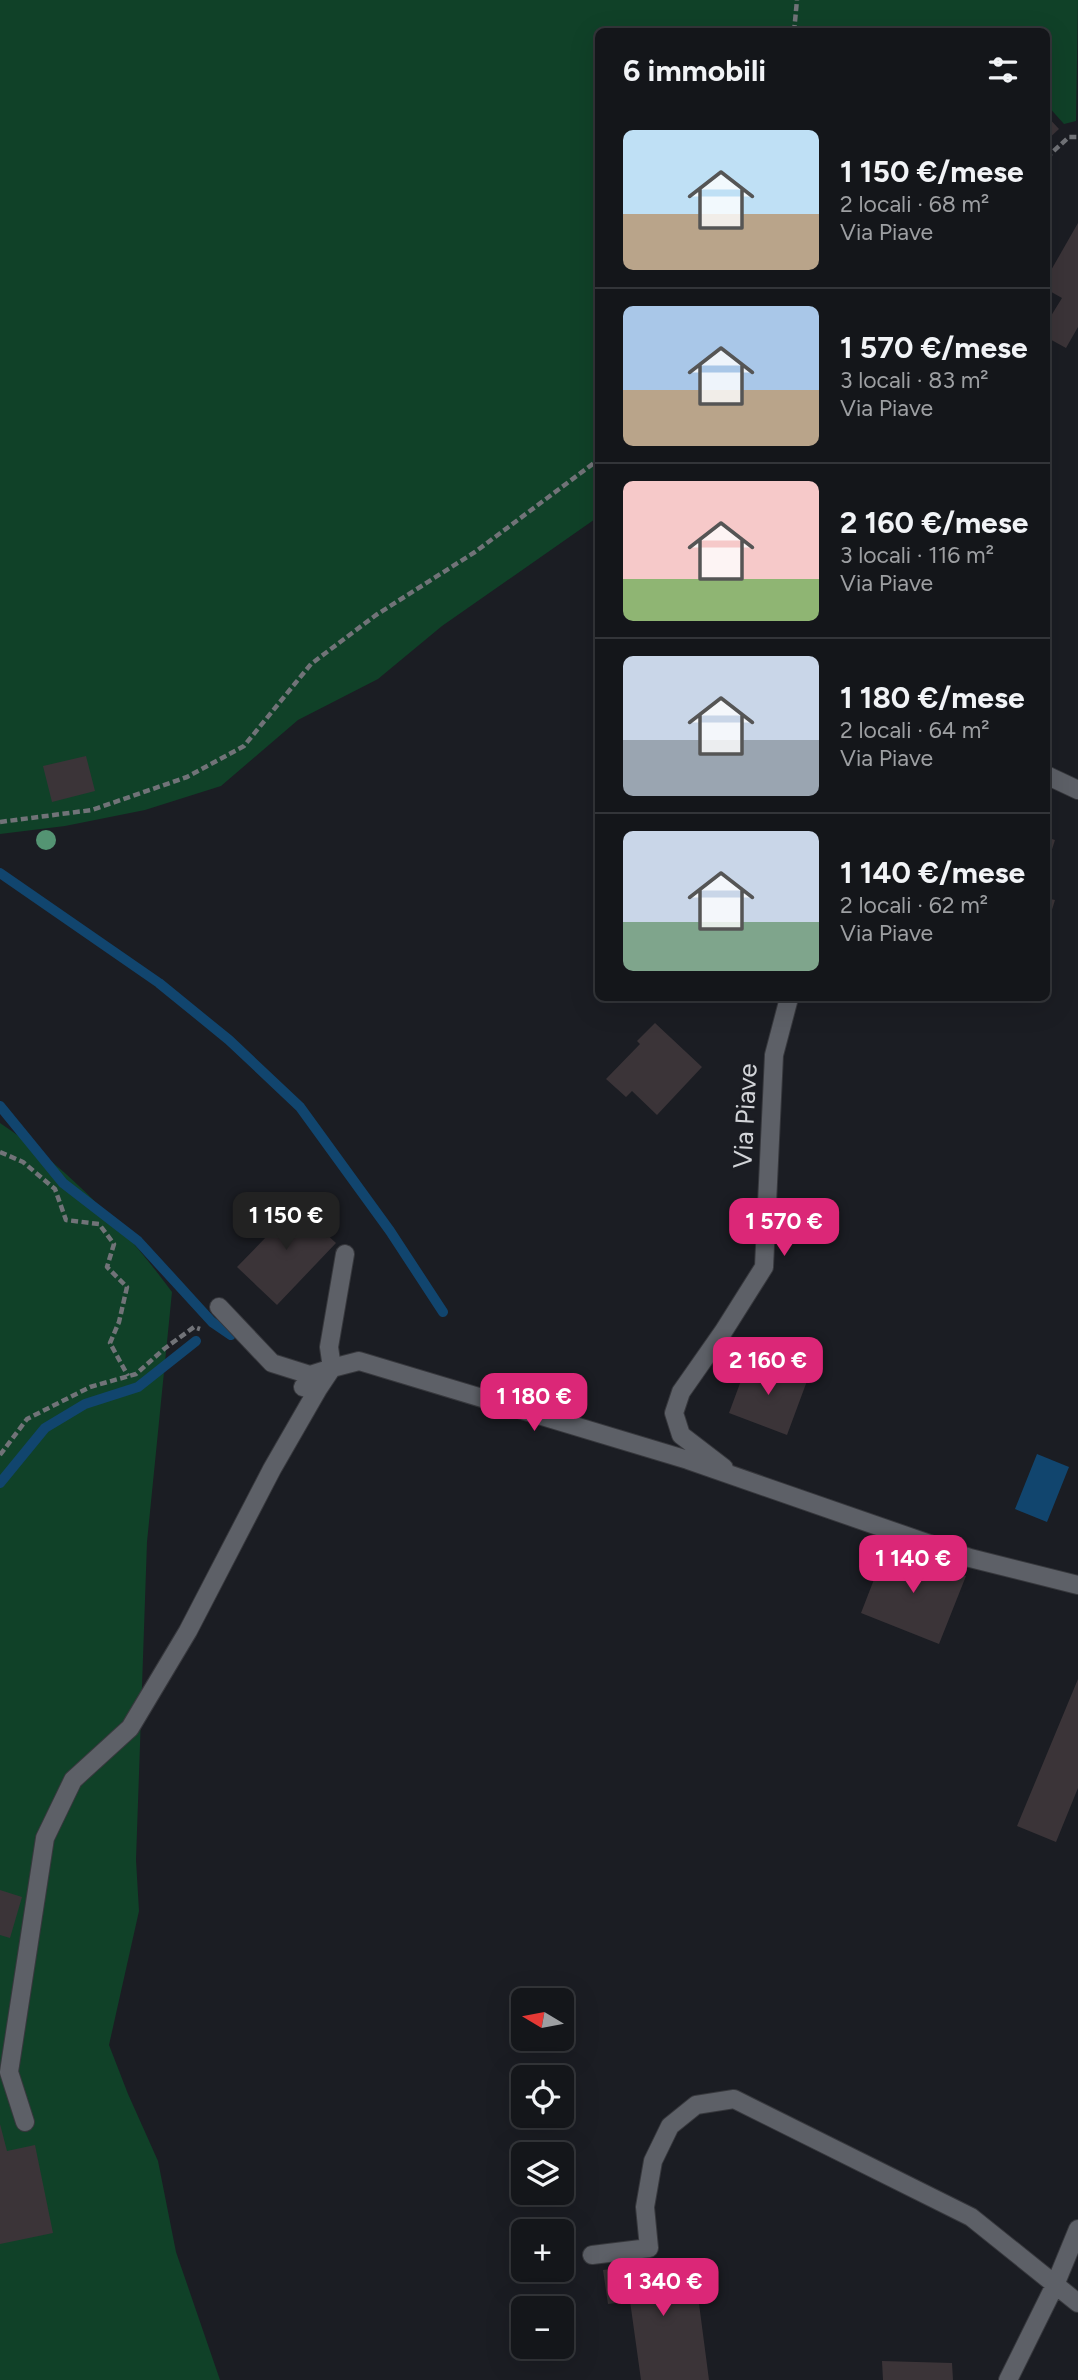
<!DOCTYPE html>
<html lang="it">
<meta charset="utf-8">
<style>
:root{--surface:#14161a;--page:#1d1f23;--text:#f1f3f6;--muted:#9d9fa2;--line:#333539;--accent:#db2777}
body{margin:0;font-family:Figtree,sans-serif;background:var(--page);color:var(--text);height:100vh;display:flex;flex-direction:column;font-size:26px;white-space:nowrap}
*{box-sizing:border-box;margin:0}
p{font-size:23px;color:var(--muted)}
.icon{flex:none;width:38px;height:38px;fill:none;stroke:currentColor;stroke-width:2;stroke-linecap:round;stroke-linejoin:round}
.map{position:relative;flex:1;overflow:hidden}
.side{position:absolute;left:595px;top:28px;width:455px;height:973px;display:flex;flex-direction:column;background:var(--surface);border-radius:10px;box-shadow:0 7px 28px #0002,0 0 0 2px var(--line)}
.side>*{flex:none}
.needle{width:46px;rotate:280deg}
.fabs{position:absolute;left:511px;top:1988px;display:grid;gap:14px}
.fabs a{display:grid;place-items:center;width:63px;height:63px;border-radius:10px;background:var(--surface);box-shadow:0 7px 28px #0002,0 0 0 2px var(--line);font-size:35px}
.price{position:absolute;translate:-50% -60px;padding:0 16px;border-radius:14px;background:var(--accent);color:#fff;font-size:23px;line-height:46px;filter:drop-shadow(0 2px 4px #0008)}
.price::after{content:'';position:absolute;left:50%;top:42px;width:21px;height:16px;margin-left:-10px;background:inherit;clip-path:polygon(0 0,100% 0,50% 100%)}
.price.on{background:#222;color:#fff}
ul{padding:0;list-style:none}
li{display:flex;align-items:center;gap:21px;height:175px;padding:0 28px}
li+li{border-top:2px solid var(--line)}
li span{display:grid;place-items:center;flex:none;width:196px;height:140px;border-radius:10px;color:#555}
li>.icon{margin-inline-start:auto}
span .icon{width:84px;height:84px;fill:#fffc;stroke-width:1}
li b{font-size:30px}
h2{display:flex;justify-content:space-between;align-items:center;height:84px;padding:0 28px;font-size:30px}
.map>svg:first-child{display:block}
.green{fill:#104128}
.water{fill:#11456e}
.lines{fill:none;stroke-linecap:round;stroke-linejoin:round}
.stream{stroke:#11456e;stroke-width:10}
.building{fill:#3b3438}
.minor-casing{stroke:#37383d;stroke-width:20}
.path{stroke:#717378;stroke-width:4.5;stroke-dasharray:7 3.5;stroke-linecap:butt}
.minor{stroke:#5d6067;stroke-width:18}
.tree{fill:#549473}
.labels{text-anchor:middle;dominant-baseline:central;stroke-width:5;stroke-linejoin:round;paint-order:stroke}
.street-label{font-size:26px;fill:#d2d4d8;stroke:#1b1d23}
</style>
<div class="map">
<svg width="1078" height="2380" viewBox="0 0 1078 2380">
<rect width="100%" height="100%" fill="#1b1d23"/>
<path class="green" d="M0 0H1078L1076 121 1064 124 1047 105 1046 32H598V517L442 626 378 679 298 720 221 786 145 810 65 826 0 834Z
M0 1123C68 1168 124 1227 172 1292L147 1542 136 1860 139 1911 109 2045 128 2094 158 2161 176 2252 220 2380H0Z"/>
<path class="water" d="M1037 1454 1069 1467 1047 1522 1015 1509Z"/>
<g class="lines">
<path class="stream" d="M0 873 159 983 229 1040 300 1107 390 1231 443 1312
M0 1106 63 1183 138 1241 212 1322 231 1335
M0 1483 45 1428 85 1404 138 1387 196 1341"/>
</g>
<path class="building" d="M1046 115 1059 129 1046 141Z
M1078 223V327L1066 348 1046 337V324L1062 298 1046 289V279Z
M86 756 95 791 52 802 43 766Z
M1046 837 1055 840 1047 865H1046Z
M1046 898 1055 900 1047 926H1046Z
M655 1023 702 1067 657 1115 632 1091 626 1097 606 1079 640 1044 637 1041Z
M287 1198 336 1243 277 1305 237 1267 268 1235 260 1228Z
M749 1359 807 1381 787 1435 729 1413Z
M887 1546 966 1576 939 1644 861 1613Z
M1078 1679V1788L1056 1842 1017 1826Z
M0 1890 22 1897 10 1938 0 1935Z
M0 2124 7 2151 35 2145 53 2233 0 2244Z
M693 2258 709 2380H641L630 2301 608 2304 603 2270Z
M882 2361 952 2363 953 2380H883Z"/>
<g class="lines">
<g class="minor-casing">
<path id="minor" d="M1046 775 1078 790
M219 1307 272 1363 310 1375 332 1368 329 1347 345 1254
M303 1387 318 1389 332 1368 359 1361 688 1460 970 1558 1078 1585
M724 1468 681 1435 674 1413 681 1392 723 1332 764 1267 774 1055 789 998
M25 2122 9 2072 45 1838 73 1780 130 1728 188 1631 272 1469 318 1389
M592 2255 649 2248 645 2207 653 2161 670 2126 696 2105 734 2099 971 2217 1078 2303
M1008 2380 1055 2285 1078 2229"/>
</g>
<path class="path" d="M794 32 797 0
M1046 158 1069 137H1078
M0 822 92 810 187 777 244 746 311 664 376 615 475 552 598 460
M0 1152 23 1162 55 1189 66 1220 99 1224 114 1244 107 1267 127 1287 119 1322 110 1343 128 1376
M0 1455 27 1419 90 1387 136 1374 164 1349 194 1327 200 1329"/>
<use href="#minor" class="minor"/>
</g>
<circle class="tree" cx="46" cy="840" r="10"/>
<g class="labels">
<g class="street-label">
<text transform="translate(745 1116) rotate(-87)">Via Piave</text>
</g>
</g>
</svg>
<div class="fabs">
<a><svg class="needle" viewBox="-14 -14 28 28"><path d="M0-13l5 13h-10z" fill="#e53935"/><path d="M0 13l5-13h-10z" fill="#9d9fa2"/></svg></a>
<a><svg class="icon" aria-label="locate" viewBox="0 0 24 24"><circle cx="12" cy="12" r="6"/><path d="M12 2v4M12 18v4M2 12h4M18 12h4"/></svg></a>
<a><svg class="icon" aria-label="layers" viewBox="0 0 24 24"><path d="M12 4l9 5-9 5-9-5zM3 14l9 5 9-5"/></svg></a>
<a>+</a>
<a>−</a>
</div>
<b class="price on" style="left:286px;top:1252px">1 150 €</b>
<b class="price" style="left:784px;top:1258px">1 570 €</b>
<b class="price" style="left:768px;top:1397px">2 160 €</b>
<b class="price" style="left:534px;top:1433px">1 180 €</b>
<b class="price" style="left:913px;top:1595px">1 140 €</b>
<b class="price" style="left:663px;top:2318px">1 340 €</b>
<section class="side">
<h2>6 immobili<svg class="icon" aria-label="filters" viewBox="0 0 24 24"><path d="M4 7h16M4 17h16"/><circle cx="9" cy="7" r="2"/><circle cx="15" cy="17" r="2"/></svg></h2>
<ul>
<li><span style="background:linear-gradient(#bfe0f5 60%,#b9a48a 0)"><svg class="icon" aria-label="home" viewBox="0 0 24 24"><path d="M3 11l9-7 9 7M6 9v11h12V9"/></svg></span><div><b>1 150 €/mese</b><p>2 locali · 68 m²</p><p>Via Piave</p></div></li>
<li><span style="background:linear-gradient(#a9c7e8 60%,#b9a48a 0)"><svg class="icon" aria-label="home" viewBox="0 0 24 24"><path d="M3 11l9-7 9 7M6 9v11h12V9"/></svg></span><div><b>1 570 €/mese</b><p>3 locali · 83 m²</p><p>Via Piave</p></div></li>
<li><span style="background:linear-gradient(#f6c9c9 70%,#8fb573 0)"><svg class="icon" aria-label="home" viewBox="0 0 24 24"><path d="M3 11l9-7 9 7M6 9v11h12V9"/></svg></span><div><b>2 160 €/mese</b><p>3 locali · 116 m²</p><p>Via Piave</p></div></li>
<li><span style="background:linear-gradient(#c9d6e8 60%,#9aa5b1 0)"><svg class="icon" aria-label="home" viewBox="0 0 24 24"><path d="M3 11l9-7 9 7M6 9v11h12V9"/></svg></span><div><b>1 180 €/mese</b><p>2 locali · 64 m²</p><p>Via Piave</p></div></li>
<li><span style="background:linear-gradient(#c9d6e8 65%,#7fa58c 0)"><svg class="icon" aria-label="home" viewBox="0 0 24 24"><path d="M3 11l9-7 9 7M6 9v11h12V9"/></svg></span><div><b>1 140 €/mese</b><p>2 locali · 62 m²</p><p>Via Piave</p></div></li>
</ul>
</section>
</div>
